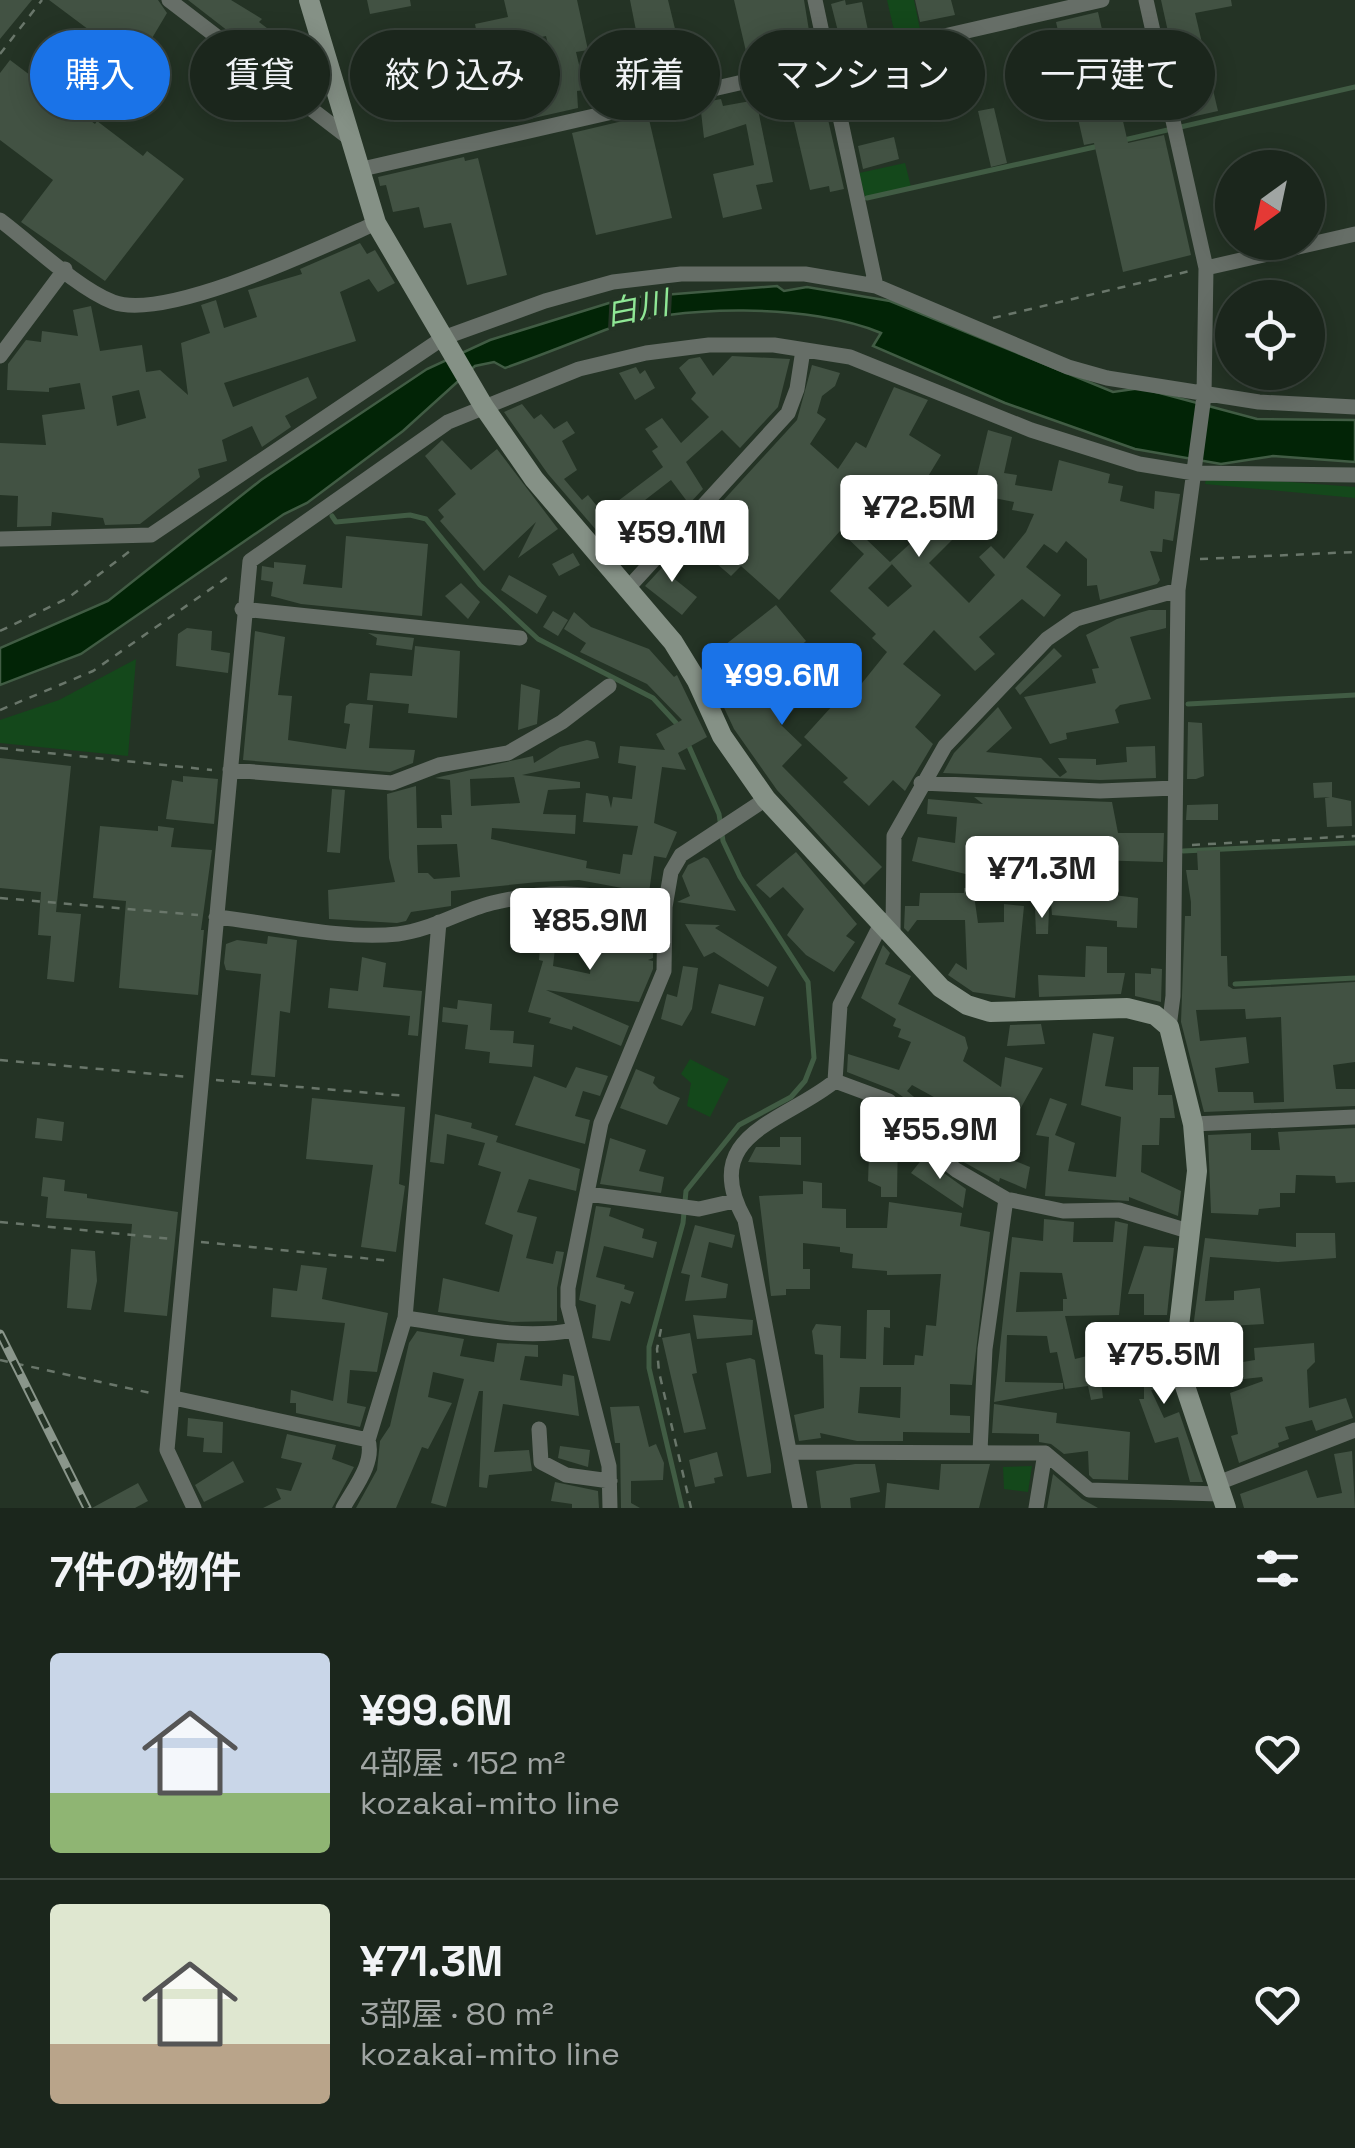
<!DOCTYPE html>
<html lang="ja">
<meta charset="utf-8">
<style>
:root{--surface:#1b261c;--page:#242e25;--text:#f1f3f6;--muted:#a0a5a3;--line:#39433b;--accent:#1a73e8}
body{margin:0;font-family:"Space Grotesk","Noto Sans JP",sans-serif;background:var(--page);color:var(--text);height:100vh;display:flex;flex-direction:column;font-size:38px;white-space:nowrap}
*{box-sizing:border-box;margin:0}
p{font-size:32px;color:var(--muted)}
.icon{flex:none;width:55px;height:55px;fill:none;stroke:currentColor;stroke-width:2;stroke-linecap:round;stroke-linejoin:round}
.map{position:relative;height:1508px;overflow:hidden}
.panel{display:flex;flex-direction:column;background:var(--surface);flex:1}
.panel>*{flex:none}
.hud{position:absolute;left:30px;top:30px;width:1295px;height:90px;display:flex;gap:20px}
.needle{width:65px;rotate:213deg}
.buttons{position:absolute;left:1215px;top:150px;display:grid;gap:20px}
.buttons a{display:grid;place-items:center;width:110px;height:110px;border-radius:50%;background:var(--surface);box-shadow:0 5px 25px #0003,0 0 0 2px var(--line);font-size:50px}
.price{position:absolute;translate:-50% -85px;padding:0 22px;border-radius:10px;background:#fff;color:#222;font-size:32px;line-height:65px;filter:drop-shadow(0 2px 5px #0008)}
.price::after{content:'';position:absolute;left:50%;top:60px;width:30px;height:22px;margin-left:-15px;background:inherit;clip-path:polygon(0 0,100% 0,50% 100%)}
.price.selected{background:var(--accent);color:#fff}
ul{padding:0;list-style:none}
li{display:flex;align-items:center;gap:30px;height:250px;padding:0 50px}
li+li{border-top:2px solid var(--line)}
li span{display:grid;place-items:center;flex:none;width:280px;height:200px;border-radius:10px;color:#555}
li>.icon{margin-inline-start:auto}
span .icon{width:120px;height:120px;fill:#fffc;stroke-width:1}
li b{font-size:42px}
h2{display:flex;justify-content:space-between;align-items:center;height:120px;padding:0 50px;font-size:42px}
.chip{padding:0 35px;border-radius:45px;background:var(--surface);box-shadow:0 5px 25px #0003,0 0 0 2px var(--line);font-size:35px;line-height:90px}
.chip.selected{background:var(--accent);color:#fff}
.map>svg:first-child{display:block}
.green{fill:#14481b}
.water{fill:#022406;stroke:#415c44;stroke-width:2.5}
.lines{fill:none;stroke-linecap:round;stroke-linejoin:round}
.stream{stroke:#415c44;stroke-width:5}
.building{fill:#425243;fill-rule:evenodd}
.path{stroke:#69766a;stroke-width:2.5;stroke-dasharray:8 8;stroke-linecap:butt}
.street{stroke:#666e67;stroke-width:15}
.secondary{stroke:#859186;stroke-width:20}
.rail-casing{stroke:#8a968b;stroke-width:9}
.rail{stroke:#243325;stroke-width:5;stroke-dasharray:15;stroke-linecap:butt}
.labels{text-anchor:middle;dominant-baseline:central;stroke-width:8;stroke-linejoin:round;paint-order:stroke}
.water-label{font-size:32px;font-style:italic;fill:#8fe795;stroke:#243325}
</style>
<div class="map">
<svg width="1355" height="1508" viewBox="0 0 1355 1508">
<rect width="100%" height="100%" fill="#243325"/>
<path class="green" d="M887 0H914L921 34 896 39Z
M905 163 911 187 865 197 859 173Z
M1224 477 1355 487V498L1205 484 1206 479Z
M136 659 128 756 0 743V720L59 700Z
M690 1059 729 1079 710 1117 687 1106 691 1083 681 1074Z
M1032 1466 1028 1492 1004 1489 1003 1467Z"/>
<path class="water" d="M777 286 784 291 807 287 890 301 1113 392 1141 388 1257 419 1355 420V462L1273 456 1221 464 1135 449 1005 403 873 346 881 333C813 304 675 303 605 330 572 343 539 356 505 368L494 362 475 366 403 431 307 503 284 514 81 654 0 685V648L108 601 261 480 427 369 490 340 625 298Z"/>
<g class="lines">
<path class="stream" d="M1124 140 1355 87
M867 198 1099 146
M332 516 336 522 410 515 426 519 480 585 538 639 653 698 678 725
M1188 704 1355 695
M1183 851 1355 843
M1235 984 1355 978
M682 1508 649 1368V1347L683 1223 686 1191 739 1125 791 1097 805 1081 814 1058 808 982 740 877 723 841 719 814 688 744"/>
</g>
<path class="building" d="M0 0H32L0 39Z
M49 0H158L167 13 136 65Z
M188 0H231L262 19 259 22 284 41 268 62Z
M367 0H410L411 6 370 14Z
M504 0H577L588 50 576 52 585 90 577 91 578 108 516 122 503 103 494 68 484 71 475 24 508 17ZM546 36 553 65 516 70 509 44Z
M630 0H668L678 41 661 44 663 78 646 81Z
M734 0H804L813 55 783 61H777L776 54 748 60Z
M845 0 846 5 862 2 870 40 842 47 831 4Z
M915 0H951L955 15 920 22Z
M1161 0H1231L1232 6 1195 13 1218 111 1187 118Z
M1098 12 1128 143 1164 135 1191 255 1123 272 1094 143 1084 145 1056 22Z
M701 37 710 78 696 81 688 40Z
M454 49 458 67 433 73 429 54Z
M10 60 95 124 97 121 143 156 147 151 184 179 105 281 21 222 53 180 0 140V73Z
M818 76 844 189 830 192 829 186 810 190 787 92 791 91 789 83Z
M721 99 723 106 756 100 773 182 756 185 762 209 723 218 713 174 754 165 746 124 704 138 700 103Z
M994 108 1007 163 991 167 978 111Z
M648 115 672 218 596 235 572 133Z
M894 137 899 159 863 169 858 146Z
M464 157 465 161 478 158 507 275 467 285 451 223 424 228 419 207 393 212 386 185 380 186 378 177Z
M360 243 367 254 375 250 395 283 378 292 369 279 340 292 356 341 224 383 233 407 308 377 317 398 285 416 291 427 262 447 252 426 222 440 227 461 198 469 200 477 140 524 105 525 103 518 52 512 51 526 17 527 18 496 0 495V443L46 445 42 415 85 409 80 383 49 388V392L7 390 8 364 26 340 41 342 42 331 78 336 73 310 91 306 100 351 142 345 146 372 160 370 188 395 181 343 210 333 201 305 216 300 224 328 257 317 248 290 302 274 300 269ZM139 390 146 418 117 426 112 396Z
M732 356 790 359 778 407 740 448 722 430 686 462 703 489 689 504 671 480 636 507 641 513 620 529 606 510 663 467 652 451 658 447 645 429 662 418 681 443 709 417 691 399 696 393 679 368 689 359 700 357 713 376Z
M812 365 840 373 835 386 822 396 817 413 826 419 810 444 838 469 856 442 866 448 894 387 928 400 909 435 941 455 924 483 949 507 976 480 988 430 1012 437 1004 473 1017 475 1015 485 1052 491 1059 460 1110 474 1108 483 1123 486 1120 501 1154 509 1155 491 1180 494 1173 541 1163 539 1162 552 1150 551 1160 580 1157 584 1100 600 1097 585 1087 586V559L1066 541 1057 553 1044 544 1026 567 1061 595 1044 617 1022 599 979 637 995 654 975 671 934 630 903 664 941 695 915 727 933 744 905 791 893 780 869 806 843 782 848 778 804 737 853 683 858 688 887 652 872 638 876 634 830 591 864 554 840 531 779 600 741 566 731 576 688 539 797 420ZM994 498 1014 502 1012 510 1034 514 1026 532 1004 559 991 546 979 557 995 575 969 603 929 563ZM896 505 925 530 890 562 912 586 888 607 868 588 892 564 865 538Z
M636 367 640 374 645 370 655 388 635 400 619 373Z
M522 404 534 419 541 414 554 429 567 421 575 433 562 441 577 470 564 479 582 500 588 495 609 521 597 531 548 474 504 412Z
M442 440 471 470 497 449 558 529 518 558 536 522 484 571 440 521 444 517 438 510 456 494 425 456Z
M346 536 428 544 422 616 301 604 271 596 273 582 261 580 262 566 274 568V562L306 565 303 584 342 588Z
M680 548 686 553 672 577 697 597 682 615 645 586Z
M573 553 580 565 559 576 552 564Z
M509 575 547 596 537 614 501 590Z
M461 583 480 602 468 619 445 596Z
M776 605 806 641 778 666 806 696 780 724 802 745 782 766 882 867 864 885 777 790 734 729 712 682 710 660 740 708 760 685 745 663 740 668 721 648Z
M1149 610H1166V628L1130 637 1151 699 1120 705 1115 710 1119 723 1066 733 1067 739 1050 744 1024 697 1096 683 1092 669 1099 668 1086 635 1117 619Z
M553 611 568 620 558 636 543 627Z
M574 612 591 627 649 649 674 677 677 675 707 737 678 753 686 770 662 767 654 823 677 832 666 858 654 856 649 893 579 880 538 882 451 891V906L411 912 406 921 397 923 329 919 328 890 395 882 389 858 387 794 416 786 417 828H442L441 815H452L450 780 435 778 533 756 534 763 560 747 587 740 595 742 599 758 522 775 580 782V788L548 790 543 814 576 815 575 834 492 828 491 839 587 861 586 868 620 874 623 854 632 855 638 826 583 822 586 793 608 796 611 808 613 797 632 799 636 766 618 763 620 746 665 750 656 734 682 720 647 684 580 652 586 643 564 629ZM514 777 520 803 471 806 470 779ZM457 844 460 877 434 879 428 873H418L417 845Z
M187 628 212 631 211 650 230 653 228 673 176 666 178 634Z
M255 631 285 637 278 695 292 696 288 740 346 749 350 724 344 723 346 706 350 703 373 705 369 748 415 750 413 763 390 772 243 760Z
M368 633 414 638 412 650 376 645 377 638Z
M415 646 460 651 457 718 408 713 409 704 367 700 370 673 412 676Z
M1054 648 1062 656 1020 695 1015 688Z
M521 684 540 690 537 724 518 730Z
M998 707 1012 728 986 752 1041 758 1060 777 1067 772 1058 758 1096 759V765L1127 762 1126 747 1155 746 1156 778 1100 780 943 773 954 753Z
M1188 722 1202 723 1204 776 1196 779H1187Z
M0 758 71 766 56 912 81 914 74 982 47 979 51 936 38 935 41 892 0 888Z
M183 776 218 779 214 824 166 819 172 780 183 782Z
M1332 782V797L1351 801 1352 826 1327 827 1325 798 1330 797 1314 798 1313 783Z
M332 789 345 790 340 853 327 852Z
M974 797 1112 802 1118 833H1164L1163 862 1089 860V892L1138 898 1137 928 1117 927V921L1052 915 1049 878H1022L1015 880V886L912 861 918 837 955 843 957 817 927 814 928 799 983 804Z
M1218 804V820H1186L1187 805Z
M100 826 158 831V826L174 828 171 847 212 850 201 930H204L198 995 119 988 126 901 93 898Z
M1220 850 1221 956H1227L1228 986 1233 989 1355 982V1062L1333 1065 1336 1089H1355V1106L1204 1112 1181 1022 1185 916H1191V902L1186 870H1198L1197 851ZM1245 1009 1246 1019 1281 1017 1284 1102 1254 1103 1253 1092H1218L1215 1068 1249 1063 1246 1037 1200 1041 1196 1010Z
M796 852 857 924 846 936 855 942 834 972 806 955 787 935 804 909 783 887 770 898 756 885Z
M704 857 708 859 736 911 677 902 690 896 682 876 688 865Z
M964 888H973L978 923 1004 922V904L1024 906 1015 998 973 992 948 975 956 963 967 970 965 920H917L908 932 904 928 905 906H919L920 893H964Z
M1035 907 1049 909 1048 934H1036Z
M516 910 559 914 553 966 590 974 595 922H641L653 928V958L648 960 653 961V969L639 1002 546 990 629 1026 621 1046 573 1026 572 1030 549 1023 551 1018 528 1012 543 961 539 960 540 947 535 946 537 933H515Z
M685 924 720 925 715 928 777 967 768 987 714 952 704 957Z
M268 936 297 940 290 1013 280 1011 275 1077 251 1075 261 974 226 970 224 963 226 944 237 940 267 944Z
M883 945 890 953 885 964 911 976 898 1004 965 1037 968 1048 963 1061 1001 1087 1005 1057 1043 1068 1009 1129 984 1116 981 1123 912 1085 907 1091 985 1157 988 1150 1030 1167 1026 1189 1000 1178 999 1182 962 1161 932 1136 916 1116 919 1108 893 1090 847 1072 848 1054 899 1070 911 1042 898 1037 901 1029 893 1026 896 1019 861 998Z
M1086 946 1107 947V973H1125L1121 994 1039 997 1038 975 1085 977Z
M362 957 386 963 383 987 422 991 418 1036 408 1035 410 1016 328 1008 330 988 358 991Z
M683 966 698 968 692 1009 682 1026 661 1019 667 994 677 997Z
M1151 968 1162 969 1161 1002 1135 996V973L1151 974Z
M719 984 764 997 755 1026 711 1013Z
M458 1000 492 1004 490 1030 514 1031 513 1043 534 1045 532 1067 489 1063 490 1052 465 1049 468 1025 442 1022 443 1007 457 1009Z
M1041 1024 1045 1044 1007 1046 1010 1025Z
M1093 1033 1114 1037 1105 1086 1133 1090V1067H1159L1158 1095H1172L1175 1118H1160L1159 1145H1142L1141 1172 1181 1191 1178 1216 1129 1197V1201L1045 1196 1049 1137 1036 1135 1050 1098 1067 1104 1055 1135 1075 1143 1068 1171 1116 1177 1121 1117 1081 1105Z
M576 1067 608 1076 600 1096 583 1091 575 1116 590 1120 585 1144 515 1125 534 1076 566 1088Z
M636 1069 655 1077 653 1083 659 1089 680 1098 667 1125 620 1108Z
M312 1098 405 1107 399 1184 405 1186 396 1252 361 1247 373 1165 306 1159Z
M435 1114 472 1123 471 1128 498 1136 496 1142 580 1169 576 1191 529 1179 517 1212 537 1217 526 1258 553 1264 556 1251 564 1252 557 1288V1321L512 1322 438 1312 443 1278 499 1292 513 1235 485 1224 501 1172 478 1165 485 1143 447 1134 444 1164 430 1162Z
M37 1118 64 1122 62 1141 35 1138Z
M861 1127 898 1130 897 1197H881V1187L868 1181 869 1155H861Z
M1355 1128V1182L1336 1183 1335 1176 1296 1175 1295 1193H1280V1207L1259 1209 1258 1215 1211 1213 1208 1135 1251 1133V1150H1280L1278 1132Z
M780 1137H801V1165L748 1162 756 1147H780Z
M610 1138 646 1150 639 1171 664 1177 661 1193 600 1184Z
M923 1158 966 1189 963 1208 911 1173Z
M43 1177 65 1180 64 1191 87 1194V1198L178 1212 167 1316 124 1312 132 1224 46 1218 48 1197 41 1196Z
M803 1181 822 1183V1208L846 1209V1228H887L889 1202 962 1213 960 1226 990 1232 972 1385 950 1384V1415L970 1416V1433L903 1432V1441H857L820 1433 821 1438 799 1441 794 1415 824 1408 823 1355 815 1354 812 1331 816 1324 841 1326 840 1358 866 1359 867 1310H890V1328L884 1327 883 1365H914L915 1355 923 1356 926 1325 936 1326 941 1274 887 1275V1271L852 1268 853 1254 840 1252V1247L803 1243V1269H810V1289H786V1295L771 1296 759 1196 803 1194ZM860 1387H901L900 1418 858 1413Z
M596 1206 611 1208 609 1216 644 1229 642 1238 657 1242 653 1258 604 1246 596 1277 625 1285 624 1289 634 1292 630 1304 621 1301 610 1341 592 1338 596 1305 579 1300Z
M1044 1219 1074 1222 1073 1242H1113L1115 1221 1128 1224 1119 1315 1065 1316 1075 1359 1123 1347 1127 1376 1101 1381 1103 1398 1091 1400 1088 1386 1065 1389 1057 1352 1050 1353 1047 1336 1007 1335 1005 1382 1063 1383V1389L994 1402 1012 1237 1043 1241ZM1020 1272 1062 1273 1067 1299H1063V1311L1016 1312Z
M695 1225 735 1235 732 1248 709 1242 701 1277 728 1284 726 1298 685 1301 690 1275 681 1273Z
M1296 1233H1335L1336 1258 1278 1262 1210 1257 1205 1301 1234 1300V1291L1260 1288 1264 1324 1193 1328 1205 1238 1296 1247Z
M1144 1246 1174 1248 1167 1315H1144V1294H1128Z
M71 1249 95 1251 97 1281 91 1310 67 1308Z
M301 1265 327 1268 322 1299 388 1313 377 1372 350 1370 347 1403 366 1407 360 1427 296 1413V1403H290L291 1390 333 1401 345 1323 271 1317 273 1288 297 1291Z
M693 1315 753 1320 752 1335 697 1339Z
M417 1331 464 1339 460 1356 494 1362 497 1343 538 1345V1357L525 1356 520 1380 562 1386 563 1374 574 1376 579 1416 503 1404 494 1452 529 1450 532 1471 489 1475 487 1488 479 1487 483 1391H479L446 1507 431 1503 464 1379 433 1372 428 1397 452 1403 428 1449 422 1447 396 1508H356L377 1470 380 1441 390 1426 409 1343Z
M690 1333 697 1373 692 1374 706 1429 684 1433 662 1338Z
M1159 1338 1171 1388 1151 1390 1164 1418 1179 1412 1203 1482H1190L1178 1437 1155 1443 1139 1399H1144V1340Z
M1314 1343 1315 1362 1307 1370 1309 1408 1346 1398 1353 1418 1316 1431 1312 1420 1285 1427 1289 1439 1278 1443 1279 1447 1239 1463 1231 1436 1238 1434 1230 1393 1263 1381 1262 1377 1199 1384 1194 1354 1208 1352 1209 1359 1230 1356 1231 1364 1255 1360 1254 1348Z
M750 1358 755 1360 771 1465V1473L747 1477 726 1363Z
M994 1404 1057 1413 1056 1423 1130 1432 1128 1480 1093 1479 1089 1475 1088 1451 1064 1454 1051 1444 1039 1442V1434L992 1433Z
M639 1406 649 1447 656 1444 664 1463 663 1480 631 1481V1503L640 1508H621L620 1443H615L610 1407Z
M188 1418 223 1422 222 1453 203 1452 204 1438 187 1436Z
M287 1434 336 1445 332 1459 354 1467 332 1508H263L281 1499 276 1488 291 1491 302 1463 281 1458Z
M560 1446 590 1450 588 1467 558 1458Z
M1352 1451 1355 1508H1244L1240 1494 1307 1470 1317 1498 1342 1493 1334 1454Z
M717 1452 723 1476 714 1478 715 1483 695 1487 689 1460Z
M233 1461 244 1482 204 1502 195 1485Z
M855 1464H875L880 1492 850 1498 851 1508H821L816 1471Z
M941 1464H990L979 1508H885L887 1483 939 1490Z
M1053 1474 1082 1499 1098 1508H1047Z
M555 1482 598 1491 599 1508H572V1504L551 1501Z
M138 1483 148 1501 135 1508H92Z"/>
<g class="lines">
<path class="path" d="M0 54 42 0
M993 318 1190 271
M1200 559 1355 552
M0 631 68 598 130 551
M0 710 93 671 232 574
M0 748 212 770
M1192 845 1355 836
M0 898 198 915
M0 1060 188 1077
M216 1080 407 1096
M0 1222 173 1239
M201 1242 392 1261
M661 1329 657 1349 659 1372 691 1508
M0 1360 155 1394"/>
<path class="street" d="M169 0 349 138
M815 0 876 286
M1146 0 1206 268 1204 396 1178 590 1173 996 1169 1027
M358 170 1102 0
M0 220C32 244 77 288 113 302 166 322 324 246 376 223
M1206 268 1355 234
M0 356 65 269
M0 539 151 535 443 338 545 301 613 282 681 274H805L876 286 1068 367 1107 378 1259 402 1355 407
M628 588 788 413 797 389 803 350
M242 609 520 638
M230 770 392 783 439 765 508 753 562 722 609 686
M921 783 1100 791 1175 788
M216 917C273 923 340 940 398 934 431 930 460 911 492 903 558 887 599 895 665 907
M893 933 894 836 945 746 1047 639 1076 619 1178 590
M835 1081 889 1101 925 1145 956 1170 1006 1199 1063 1211 1119 1210 1188 1231
M1193 1124 1355 1117
M588 1194 699 1209 734 1201
M405 1318C459 1325 520 1341 573 1330
M174 1398 368 1440 405 1318 439 922
M539 1429 541 1462 566 1475 610 1481
M980 1451 985 1349 1006 1199
M791 1452 1045 1453 1089 1490 1219 1494
M1218 1483 1355 1430
M194 1508 167 1450 250 561 448 422 579 369 646 353 709 345H774L850 357 1031 430 1139 464 1194 473 1355 475
M343 1508C354 1488 375 1463 368 1440
M610 1508 609 1466 568 1306V1288L601 1123 664 971 665 907 671 872 681 855 766 799
M800 1508 745 1220C697 1134 785 1122 835 1081L840 1005 883 920
M1036 1508 1045 1453"/>
<path class="secondary" d="M309 0 376 223 484 407 534 479 673 642 697 681 722 736 766 799 941 988 967 1005 990 1012 1127 1008 1155 1015 1169 1027 1193 1124 1197 1171 1178 1335 1183 1380 1226 1508"/>
<g class="rail-casing">
<path id="rail" d="M0 1334 87 1508"/>
</g>
<use href="#rail" class="rail"/>
</g>
<g class="labels">
<g class="water-label">
<text transform="translate(637 308) rotate(-11)">白川</text>
</g>
</g>
</svg>
<div class="buttons">
<a><svg class="needle" viewBox="-14 -14 28 28"><path d="M0-13l5 13h-10z" fill="#e53935"/><path d="M0 13l5-13h-10z" fill="#a0a5a3"/></svg></a>
<a><svg class="icon" aria-label="locate" viewBox="0 0 24 24"><circle cx="12" cy="12" r="6"/><path d="M12 2v4M12 18v4M2 12h4M18 12h4"/></svg></a>
</div>
<b class="price" style="left:919px;top:560px">¥72.5M</b>
<b class="price" style="left:672px;top:585px">¥59.1M</b>
<b class="price selected" style="left:782px;top:728px">¥99.6M</b>
<b class="price" style="left:1042px;top:921px">¥71.3M</b>
<b class="price" style="left:590px;top:973px">¥85.9M</b>
<b class="price" style="left:940px;top:1182px">¥55.9M</b>
<b class="price" style="left:1164px;top:1407px">¥75.5M</b>
<div class="hud">
<a class="chip selected">購入</a>
<a class="chip">賃貸</a>
<a class="chip">絞り込み</a>
<a class="chip">新着</a>
<a class="chip">マンション</a>
<a class="chip">一戸建て</a>
</div>
</div>
<section class="panel">
<h2>7件の物件<svg class="icon" aria-label="filters" viewBox="0 0 24 24"><path d="M4 7h16M4 17h16"/><circle cx="9" cy="7" r="2"/><circle cx="15" cy="17" r="2"/></svg></h2>
<ul>
<li><span style="background:linear-gradient(#c9d6e8 70%,#8fb573 0)"><svg class="icon" aria-label="home" viewBox="0 0 24 24"><path d="M3 11l9-7 9 7M6 9v11h12V9"/></svg></span><div><b>¥99.6M</b><p>4部屋 · 152 m²</p><p>kozakai-mito line</p></div><svg class="icon" aria-label="heart" viewBox="0 0 24 24"><path d="M12 20l-8-8c-3-5 5-10 8-4 3-6 11-1 8 4z"/></svg></li>
<li><span style="background:linear-gradient(#dfe7d0 70%,#b9a48a 0)"><svg class="icon" aria-label="home" viewBox="0 0 24 24"><path d="M3 11l9-7 9 7M6 9v11h12V9"/></svg></span><div><b>¥71.3M</b><p>3部屋 · 80 m²</p><p>kozakai-mito line</p></div><svg class="icon" aria-label="heart" viewBox="0 0 24 24"><path d="M12 20l-8-8c-3-5 5-10 8-4 3-6 11-1 8 4z"/></svg></li>
</ul>
</section>
